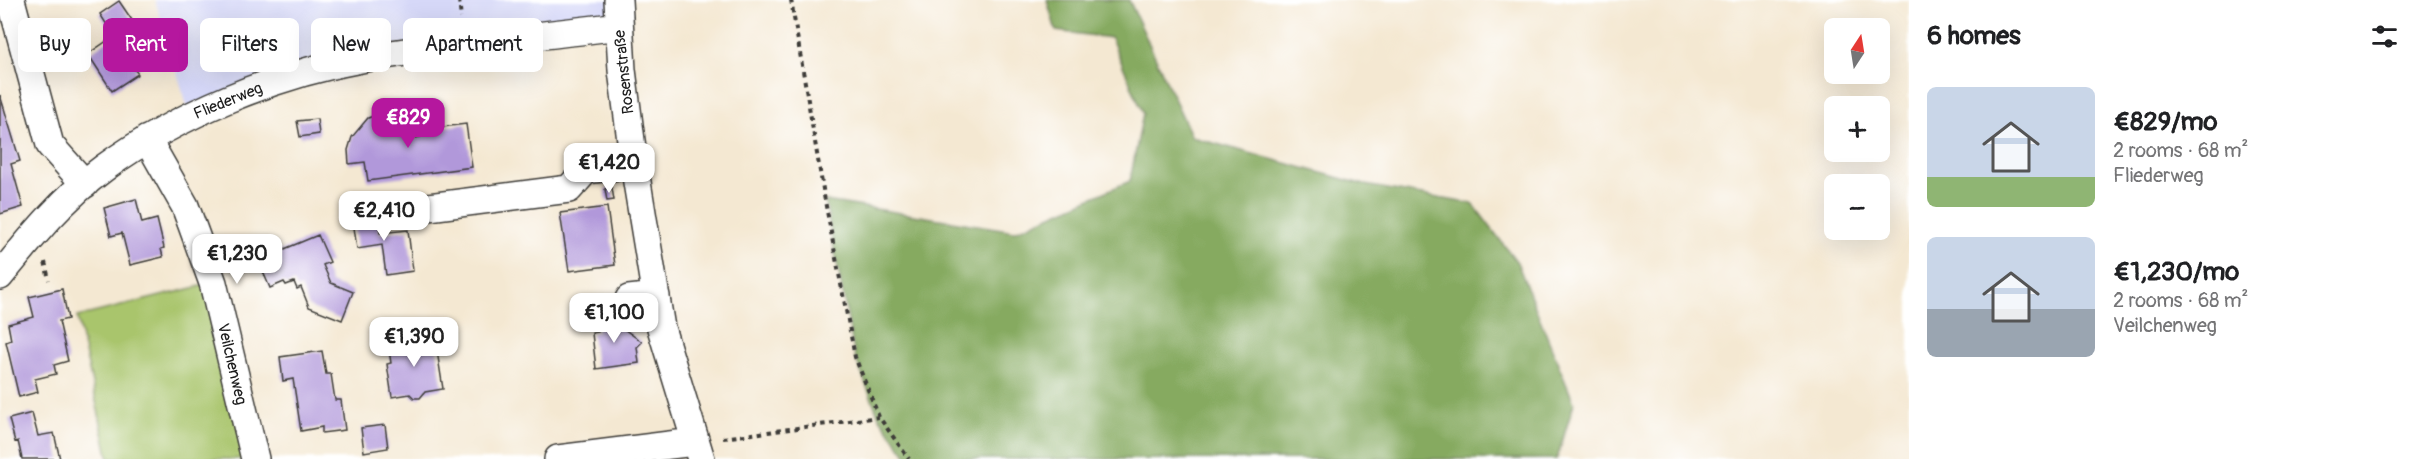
<!DOCTYPE html>
<meta charset="utf-8">
<style>
:root{--surface:#fff;--page:#f6f6f6;--text:#202124;--muted:#757577;--accent:#b5179e}
body{margin:0;font-family:Pangolin,sans-serif;background:var(--page);color:var(--text);height:100vh;display:flex;flex-direction:column;font-size:22px;white-space:nowrap}
*{box-sizing:border-box;margin:0}
p{font-size:20px;color:var(--muted)}
.icon{flex:none;width:33px;height:33px;fill:none;stroke:currentColor;stroke-width:2;stroke-linecap:round;stroke-linejoin:round}
.map{position:relative;flex:1;overflow:hidden}
.details{display:flex;flex-direction:column;background:var(--surface);width:510px}
.details>*{flex:none}
.guide{position:absolute;left:18px;top:18px;width:570px;height:54px;display:flex;gap:12px}
.needle{width:39px;rotate:12deg}
.fabs{position:absolute;left:1824px;top:18px;display:grid;gap:12px}
.fabs a{display:grid;place-items:center;width:66px;height:66px;border-radius:9px;background:var(--surface);box-shadow:0 6px 24px #0002;font-size:30px}
.price{position:absolute;translate:-50% -51px;padding:0 14px;border-radius:12px;background:#fff;color:#222;font-size:20px;line-height:39px;filter:drop-shadow(0 2px 3px #0008)}
.price::after{content:'';position:absolute;left:50%;top:36px;width:18px;height:14px;margin-left:-9px;background:inherit;clip-path:polygon(0 0,100% 0,50% 100%)}
.price.current{background:var(--accent);color:#fff}
ul{padding:0;list-style:none}
li{display:flex;align-items:center;gap:18px;height:150px;padding:0 18px}
li span{display:grid;place-items:center;flex:none;width:168px;height:120px;border-radius:9px;color:#555}
li>.icon{margin-inline-start:auto}
span .icon{width:72px;height:72px;fill:#fffc;stroke-width:1}
li b{font-size:26px}
h2{display:flex;justify-content:space-between;align-items:center;height:72px;padding:0 18px;font-size:26px}
.chip{padding:0 21px;border-radius:9px;background:var(--surface);box-shadow:0 6px 24px #0002;font-size:21px;line-height:54px}
.chip.current{background:var(--accent);color:#fff}
main{display:flex;flex:1;min-height:0}
.map>svg:first-child{display:block}
.built{fill:#d6d8f8}
.green{fill:#a9c56c;stroke:#627044;stroke-width:1.5}
.forest{fill:#86aa60;stroke:#51633e;stroke-width:1.5}
.building{fill:#b198da}
.lines{fill:none;stroke-linecap:round;stroke-linejoin:round}
.minor-casing{stroke:#3c3b37;stroke-width:30}
.path{stroke:#3c3b37;stroke-width:4;stroke-dasharray:4.5 4.5;stroke-linecap:butt}
.minor{stroke:#fff;stroke-width:27}
.labels{text-anchor:middle;dominant-baseline:central;stroke-width:5;stroke-linejoin:round;paint-order:stroke}
.street-label{font-size:16px;fill:#1c1c1c;stroke:#fff}
</style>
<main>
<div class="map">
<svg width="1909" height="459" viewBox="0 0 1909 459">
<rect width="100%" height="100%" fill="#fff"/>
<filter id="ink" filterUnits="userSpaceOnUse"><feTurbulence type="fractalNoise" baseFrequency=".0167" numOctaves="2"/><feDisplacementMap in="SourceGraphic" scale="12" xChannelSelector="R" yChannelSelector="G"/><feConvolveMatrix kernelMatrix="1 2 1 2 8 2 1 2 1" color-interpolation-filters="sRGB"/></filter>
<filter id="wash" filterUnits="userSpaceOnUse"><feTurbulence type="fractalNoise" baseFrequency=".008" numOctaves="4" result="noise"/><feDisplacementMap in="SourceGraphic" scale="24" xChannelSelector="R" yChannelSelector="G"/><feGaussianBlur stdDeviation="1.35" result="paint"/><feColorMatrix in="noise" values="0 0 0 0 0 0 0 0 0 0 0 0 0 0 0 0 0 1.4 0 .05"/><feComposite in="paint" operator="in"/></filter>
<g filter="url(#wash)">
<rect width="100%" height="100%" fill="#f4e8d2"/>
<path class="built" d="M155 0H618L619 26 366 58 190 116Z"/>
<path class="green" d="M213 283 255 459H109L77 317Z"/>
<path class="forest" d="M1047 0H1129L1192 137 1365 185 1473 204 1517 262 1574 403 1557 459H909L879 417 855 357 825 201 1015 231 1130 181 1143 113 1111 38 1056 31Z"/>
<g id="blocks">
<path class="building" d="M119 1 134 23 123 30 146 63 135 70 138 74 112 91 88 54 114 36 100 14Z
M0 95 20 161 11 164 23 207 0 214Z
M391 110 395 133 409 131 410 139 420 137 419 130 466 124 472 167 368 181 365 162 349 164 348 150 352 137 368 118Z
M317 119 319 134 300 137 297 121Z
M612 188 614 200 607 201 605 189Z
M136 199 142 223 157 219 164 248 161 249 163 257 130 265 122 233 111 236 104 208Z
M607 207 615 265 569 271 560 213Z
M377 210 380 233 408 230 413 271 386 275 382 245 357 249 352 213Z
M318 235 330 262 323 265 331 283 353 292 342 320 309 307 301 287 297 289 294 282 286 285 284 282 270 288 258 260Z
M62 289 68 319 59 321 68 361 54 365 56 374 35 379 38 392 19 397 6 342 11 340 8 324 34 317 29 297Z
M622 315 624 329 642 342 637 347 639 363 596 369 592 333 598 332 596 319Z
M435 338 443 389 425 392 420 398H414L410 394 392 397 387 364 391 363 388 344Z
M322 351 326 374H331L335 400H341L345 430 322 433V427L301 431 293 379 283 381 280 357Z
M32 413 38 436 54 433 60 459H22L18 441 15 442 9 419Z
M385 425 388 448 364 452 361 428Z"/>
</g>
</g>
<g filter="url(#ink)">
<use href="#blocks" fill-opacity="0" stroke="#3c3b37" stroke-width="1.5"/>
<g class="lines">
<g class="minor-casing">
<path id="minor" d="M11 0 50 145 85 184
M618 0 622 70 634 164 661 328 701 459
M147 139 185 206 213 283 255 459
M413 209 569 189 586 170 634 164
M0 276C31 238 64 197 104 168 178 114 275 74 366 58 449 44 536 37 619 26
M629 299 656 296
M558 459 694 442"/>
</g>
<path class="path" d="M459 0 461 18
M791 0 825 201 855 357 879 417 909 459
M45 262 49 280
M723 438 879 417"/>
<use href="#minor" class="minor"/>
</g>
</g>
<g class="labels">
<g class="street-label">
<text transform="translate(624 72) rotate(-96)">Rosenstraße</text>
<text transform="translate(228 101) rotate(-22)">Fliederweg</text>
<text transform="translate(232 364) rotate(77)">Veilchenweg</text>
</g>
</g>
</svg>
<div class="fabs">
<a><svg class="needle" viewBox="-14 -14 28 28"><path d="M0-13l5 13h-10z" fill="#e53935"/><path d="M0 13l5-13h-10z" fill="#757577"/></svg></a>
<a>+</a>
<a>−</a>
</div>
<b class="price current" style="left:408px;top:149px">€829</b>
<b class="price" style="left:609px;top:194px">€1,420</b>
<b class="price" style="left:384px;top:242px">€2,410</b>
<b class="price" style="left:237px;top:285px">€1,230</b>
<b class="price" style="left:614px;top:344px">€1,100</b>
<b class="price" style="left:414px;top:368px">€1,390</b>
<div class="guide">
<a class="chip">Buy</a>
<a class="chip current">Rent</a>
<a class="chip">Filters</a>
<a class="chip">New</a>
<a class="chip">Apartment</a>
</div>
</div>
<section class="details">
<h2>6 homes<svg class="icon" aria-label="filters" viewBox="0 0 24 24"><path d="M4 7h16M4 17h16"/><circle cx="9" cy="7" r="2"/><circle cx="15" cy="17" r="2"/></svg></h2>
<ul>
<li><span style="background:linear-gradient(#c9d6e8 75%,#8fb573 0)"><svg class="icon" aria-label="home" viewBox="0 0 24 24"><path d="M3 11l9-7 9 7M6 9v11h12V9"/></svg></span><div><b>€829/mo</b><p>2 rooms · 68 m²</p><p>Fliederweg</p></div></li>
<li><span style="background:linear-gradient(#c9d6e8 60%,#9aa5b1 0)"><svg class="icon" aria-label="home" viewBox="0 0 24 24"><path d="M3 11l9-7 9 7M6 9v11h12V9"/></svg></span><div><b>€1,230/mo</b><p>2 rooms · 68 m²</p><p>Veilchenweg</p></div></li>
</ul>
</section>
</main>
